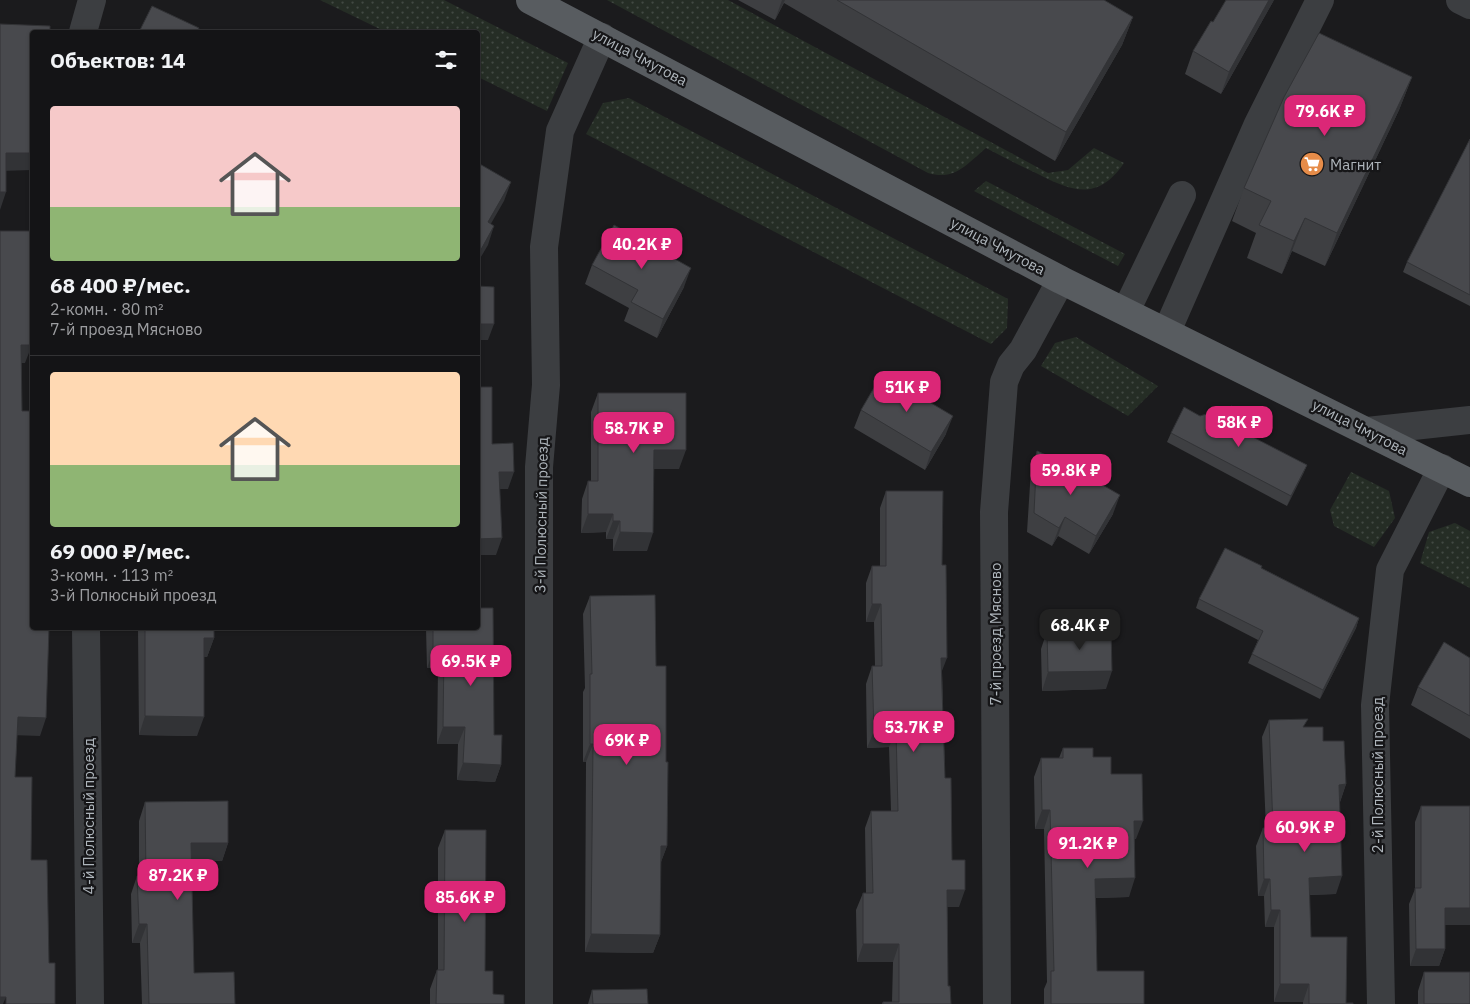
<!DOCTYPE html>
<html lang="ru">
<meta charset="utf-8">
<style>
:root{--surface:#141416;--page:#1d1d1f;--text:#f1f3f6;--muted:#9d9ea1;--line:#333335;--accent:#db2777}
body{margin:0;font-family:"IBM Plex Sans",sans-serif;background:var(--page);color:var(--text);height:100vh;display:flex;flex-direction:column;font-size:19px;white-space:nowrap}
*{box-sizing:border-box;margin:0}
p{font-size:16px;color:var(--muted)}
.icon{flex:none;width:28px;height:28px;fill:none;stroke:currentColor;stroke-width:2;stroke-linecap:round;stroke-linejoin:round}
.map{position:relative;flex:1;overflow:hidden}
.panel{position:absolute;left:30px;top:30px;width:450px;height:600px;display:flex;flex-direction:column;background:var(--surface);border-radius:5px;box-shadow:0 1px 4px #0004,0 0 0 1px var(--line)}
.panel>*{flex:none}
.price{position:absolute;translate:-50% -42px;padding:0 11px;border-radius:10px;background:var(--accent);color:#fff;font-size:16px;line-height:32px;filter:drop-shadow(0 1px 2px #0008)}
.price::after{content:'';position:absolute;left:50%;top:30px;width:15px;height:11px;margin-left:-8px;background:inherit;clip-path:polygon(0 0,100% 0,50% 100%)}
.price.active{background:#222;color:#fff}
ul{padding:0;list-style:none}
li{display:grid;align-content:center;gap:10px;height:265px;padding:0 20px}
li+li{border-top:1px solid var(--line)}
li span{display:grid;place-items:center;height:155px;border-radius:5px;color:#555}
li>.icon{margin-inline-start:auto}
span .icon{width:90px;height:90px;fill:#fffc;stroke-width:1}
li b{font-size:21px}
h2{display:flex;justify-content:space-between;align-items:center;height:60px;padding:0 20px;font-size:21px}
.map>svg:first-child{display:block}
.grass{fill:url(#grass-dots)}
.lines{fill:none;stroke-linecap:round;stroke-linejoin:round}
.minor{stroke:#3c3e41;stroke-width:28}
.major{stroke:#585c60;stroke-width:28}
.wall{fill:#3e3f42}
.shaded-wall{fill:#323336}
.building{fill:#48494d;stroke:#323336}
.labels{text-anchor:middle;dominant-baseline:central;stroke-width:4.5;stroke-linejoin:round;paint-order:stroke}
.street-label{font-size:15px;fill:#aeb5bb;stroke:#161618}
.poi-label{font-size:15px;fill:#aeb5bb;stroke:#161618;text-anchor:start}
</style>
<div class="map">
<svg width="1470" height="1004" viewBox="0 0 1470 1004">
<defs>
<pattern id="grass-dots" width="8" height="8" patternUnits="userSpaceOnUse" patternTransform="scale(1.25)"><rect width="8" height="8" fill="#252d25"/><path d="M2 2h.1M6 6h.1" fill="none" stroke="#424943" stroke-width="1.8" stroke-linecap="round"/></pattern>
</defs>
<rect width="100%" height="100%" fill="#1b1b1d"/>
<path class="grass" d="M320 0H444L568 63 547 111 478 77V32H386Z
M607 0H728L1048 173 1068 170 1094 148 1124 163C1098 201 1073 192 1038 174 1020 166 1003 157 986 148 967 164 955 181 928 173Z
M629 98 1008 299 1007 328 991 344 586 134 603 103Z
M986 181 1125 254 1118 266 974 191Z
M1076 337 1158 386 1128 416 1041 366 1055 343Z
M1351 472 1389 491 1395 518 1374 547 1334 526 1330 510Z
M1455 523 1470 531V588L1420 563 1429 532Z"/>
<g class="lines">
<path class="minor" d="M1460 0 1470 5
M83 32 92 0
M1126 311 1182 195
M1167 331 1258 124 1320 0
M1367 431 1470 420
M86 628 90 1004
M539 1004V467L546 385 544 247 560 131 602 37
M997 1004 994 512 1004 382 1011 365 1023 350 1061 280
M1381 1004 1375 705 1390 570 1442 468"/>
<path class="major" d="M530 0 1061 280 1470 483"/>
</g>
<path class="wall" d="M738 0H1104L1133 17 1122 45 1055 161 784 3 775 20Z
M1274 0 1221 94 1185 74 1193 51 1213 22Z
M1412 77 1399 110 1325 266 1292 251 1282 274 1247 258 1256 233 1232 221 1244 188Z
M1470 139V306L1403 272 1407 262Z
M592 265 684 287 657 338 624 321 629 308 585 284Z
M598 393 679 469H654L647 551H613V539H606V532L581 533 582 499 588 481H591V412Z
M861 410 946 434 925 470 854 428Z
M1200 416 1247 434 1307 465 1303 474 1287 506 1167 442 1171 433Z
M1037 451 1113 514 1089 554 1058 536 1052 546 1027 532 1031 469Z
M886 491 942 671 945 778 952 860 959 907H947L948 986 951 1004H882L883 1002H892L893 962H857L856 910 863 893H866L865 828 871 811H891L889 747 867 748 866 684 872 666H875L874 622H866V583L872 566H880V508Z
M1261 568 1359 618 1356 628 1320 699 1248 663 1252 654 1258 640 1196 608 1199 599Z
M590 596 656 666 666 762 667 846 660 864V935L653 953 585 952 586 762H583V692L585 688 583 614Z
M138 628H214V638L207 657H204L197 736 139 735Z
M426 628H478L494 735 501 765 495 782 457 780 458 744H437L438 668H427Z
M1047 631 1106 689 1042 691 1041 649Z
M1470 658V739L1411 705 1418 687Z
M1269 720 1304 727 1323 741 1346 784 1340 802 1336 894 1309 895 1311 937 1346 1003 1353 1004H1303V1002H1274V927H1265L1264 896H1258L1256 846 1263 828H1266L1262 737Z
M1063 748 1093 757 1111 774 1136 839H1134L1129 897 1096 898 1097 971 1144 1004H1044V989L1047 982 1044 829H1035L1034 777 1041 758H1059Z
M145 802 228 843 222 861H191L194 973 235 1004H142L140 943H132L131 894 137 876H139V821Z
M1421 806 1470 925H1445V949L1439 966H1410L1409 904 1415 889V822Z
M445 830 485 971 493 994 504 1004H430V989L437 970H438V848Z
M1424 972 1470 1004H1418V991Z
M592 990 648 1004H588Z"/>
<path class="shaded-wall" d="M782 0H785L775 20Z
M1269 0H1274L1221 94 1229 72Z
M1133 17 1122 45 1055 161 1066 132Z
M1412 77 1399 110 1325 266 1337 233Z
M6 153H32V170L0 171Z
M511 182 504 201 481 241 488 222Z
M0 192H6L0 210Z
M1305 218 1292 251 1282 274 1294 241Z
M494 226 488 245 478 262V255Z
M691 268 684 287 657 338 663 319Z
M478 324H494L488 340H478Z
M21 345H32L25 363H15Z
M953 416 946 434 925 470 931 452Z
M654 450H686L679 469H647Z
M1307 465 1303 474 1287 506 1291 496Z
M499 472H514L508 489H493Z
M1120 495 1113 514 1089 554 1096 536Z
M588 514H613L606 532 581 533Z
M1065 517 1058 536 1052 546 1059 528Z
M613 521H620L613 539H606Z
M620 532 653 533 647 551H613Z
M502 538 496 555H478V539Z
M872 604H881L874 622H866Z
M1359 618 1356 628 1320 699 1323 690Z
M204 638H214L207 657H197Z
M444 651 438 668H427L433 652Z
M941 658H947L940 676Z
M1112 671 1106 689 1042 691 1048 672Z
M145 716 204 717 197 736 139 735Z
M18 717 46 718 40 736 11 735Z
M443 727H465L458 744H437Z
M896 730 889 747 867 748 874 731Z
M590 744H593L586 762H583Z
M463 763 501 765 495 782 457 780Z
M1346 784 1340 802 1339 785Z
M1042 810H1050L1044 829H1035Z
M1134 821H1143L1136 839H1127Z
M191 843H228L222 861H184Z
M661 846H667L660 865Z
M1342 876 1336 894 1302 895 1309 878Z
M1135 878 1129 897 1089 898 1095 879Z
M1264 879H1270L1264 896H1258Z
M947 890H965L959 907H941Z
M1445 908H1470V925H1439Z
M1271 910H1280L1274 927H1265Z
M139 924H147L140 943H132Z
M591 934 660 935 653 953 585 952Z
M863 944H899L893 962H857Z
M1416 949H1445L1439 966H1410Z
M1280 984H1309L1303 1002H1274Z
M0 997H6L3 1004H0Z"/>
<path class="building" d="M837 0H1104L1133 17 1066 132Z
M1226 0H1269L1229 72 1193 51 1211 21 1213 22Z
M152 6 199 28 197 32H198H139Z
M0 24 50 26V32H32V153H6V192H0Z
M1319 33 1412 77 1337 233 1305 218 1294 241 1259 225 1271 201 1244 188 1284 97Z
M1470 139V295L1407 262Z
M478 163 511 182 488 222 494 226 478 255Z
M614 225 691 268 663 319 631 302 638 290 592 265Z
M0 231H32V345H21L22 411H32V628H49L46 718 18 717 15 777H32L31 860H47L49 963H55V1004H6V997H0Z
M478 286 494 287V324H478Z
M882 374 953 416 931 452 861 410Z
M478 387H492V444L513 443 514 472H499L502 538 478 539Z
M598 393H686V450H654L653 533 620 532V521H613V514H588V481H598Z
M1232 406 1247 434 1307 465 1291 496 1171 433 1184 407 1200 416Z
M1037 451 1066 464 1120 495 1096 536 1065 517 1059 528 1034 513Z
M886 491H943L942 565H946L947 658H941L945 778H951L952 860H965V890H947L948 986H950L951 1004H883V1002H899V944H863V893H873L871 811H898L896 730 874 731 872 666H882L881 604H872V566H886Z
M1225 548 1262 566 1261 568 1359 618 1323 690 1252 654 1263 631 1199 599Z
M655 595 656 666H666V762H668L667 846H661L660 935 591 934 593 744H590V674H592L590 596Z
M478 608H493L494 735H502L501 765 463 763 465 727H443L444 651 433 652V628H478Z
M145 628H214V638H204V717L145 716Z
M1111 630 1112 671 1048 672 1047 631Z
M1444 642 1470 658V716L1418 687Z
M1308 719 1303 727H1323V741H1344L1346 784 1339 785 1342 876 1309 878 1311 937H1347L1346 1003H1353V1004H1309V984H1280V910H1271L1270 879H1264L1263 828H1273L1269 720Z
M1063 748H1093V757H1111V774H1142L1143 821H1134L1135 878 1095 879 1097 971H1144V1004H1051V971H1054L1050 810H1042L1041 758H1063Z
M228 801V843H191L194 973 234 972 235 1004H149L147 924H139L137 876H146L145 802Z
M1421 806H1470V908H1445V949H1416L1415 888H1421Z
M445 830H486L485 971H493V994L504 995V1004H436L437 970H444Z
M1424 972H1470V1004H1424Z
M647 989 648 1004H593L592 990Z"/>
<defs>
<g id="supermarket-disc" transform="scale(1.25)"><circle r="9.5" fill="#e68c49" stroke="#161618"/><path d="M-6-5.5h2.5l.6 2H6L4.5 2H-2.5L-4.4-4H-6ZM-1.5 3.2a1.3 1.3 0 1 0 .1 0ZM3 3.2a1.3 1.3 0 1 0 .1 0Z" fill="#fff"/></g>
</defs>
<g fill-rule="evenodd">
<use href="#supermarket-disc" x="1312" y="164"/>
</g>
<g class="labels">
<g class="street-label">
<text transform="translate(640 57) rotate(28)">улица Чмутова</text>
<text transform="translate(998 246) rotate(28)">улица Чмутова</text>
<text transform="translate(1360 427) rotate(27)">улица Чмутова</text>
<text transform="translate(541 515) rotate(-89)">3-й Полюсный проезд</text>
<text transform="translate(995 634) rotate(-90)">7-й проезд Мясново</text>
<text transform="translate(1377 775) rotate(-90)">2-й Полюсный проезд</text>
<text transform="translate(88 816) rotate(-90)">4-й Полюсный проезд</text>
</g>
<g class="poi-label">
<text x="1330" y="164">Магнит</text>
</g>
</g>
</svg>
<b class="price" style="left:1325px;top:137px">79.6K ₽</b>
<b class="price" style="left:642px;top:270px">40.2K ₽</b>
<b class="price" style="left:907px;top:413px">51K ₽</b>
<b class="price" style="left:1239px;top:448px">58K ₽</b>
<b class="price" style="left:634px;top:454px">58.7K ₽</b>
<b class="price" style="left:1071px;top:496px">59.8K ₽</b>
<b class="price active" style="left:1080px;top:651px">68.4K ₽</b>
<b class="price" style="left:471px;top:687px">69.5K ₽</b>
<b class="price" style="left:914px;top:753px">53.7K ₽</b>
<b class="price" style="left:627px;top:766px">69K ₽</b>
<b class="price" style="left:1305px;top:853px">60.9K ₽</b>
<b class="price" style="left:1088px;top:869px">91.2K ₽</b>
<b class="price" style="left:178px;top:901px">87.2K ₽</b>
<b class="price" style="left:465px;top:923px">85.6K ₽</b>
<section class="panel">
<h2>Объектов: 14<svg class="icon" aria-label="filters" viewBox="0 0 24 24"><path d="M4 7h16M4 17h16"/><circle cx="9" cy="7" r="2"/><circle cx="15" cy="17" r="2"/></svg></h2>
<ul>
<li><span style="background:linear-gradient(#f6c9c9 65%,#8fb573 0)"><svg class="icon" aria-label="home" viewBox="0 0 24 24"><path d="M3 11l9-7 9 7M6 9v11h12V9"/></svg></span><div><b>68 400 ₽/мес.</b><p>2-комн. · 80 m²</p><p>7-й проезд Мясново</p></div></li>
<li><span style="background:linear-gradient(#ffd9b3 60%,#8fb573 0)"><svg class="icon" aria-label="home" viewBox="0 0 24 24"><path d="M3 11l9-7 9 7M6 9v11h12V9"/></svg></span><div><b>69 000 ₽/мес.</b><p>3-комн. · 113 m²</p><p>3-й Полюсный проезд</p></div></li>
</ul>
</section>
</div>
